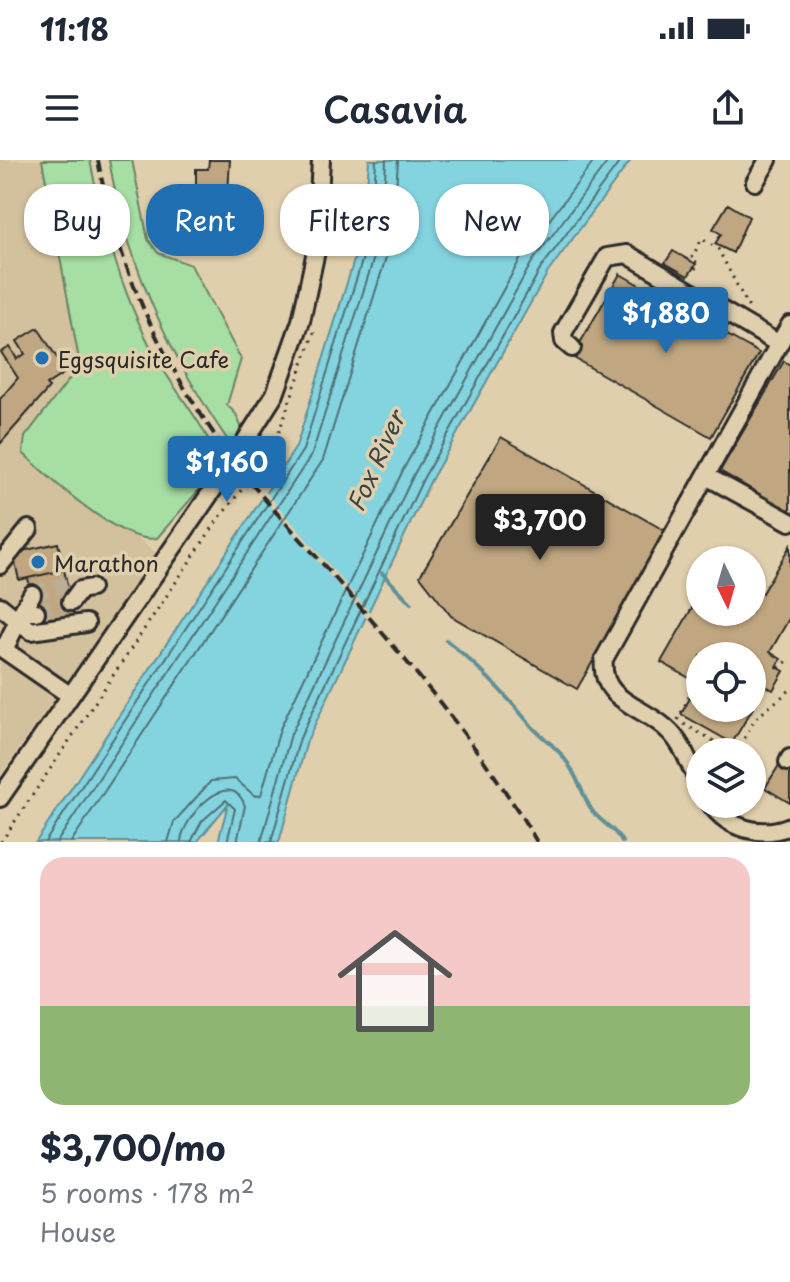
<!DOCTYPE html>
<meta charset="utf-8">
<style>
:root{--surface:#fff;--page:#f2f2f3;--text:#1f2937;--muted:#747a83;--line:#e0e1e3;--accent:#1f6fb2}
body{margin:0;font-family:"Playpen Sans",sans-serif;background:var(--page);color:var(--text);height:100vh;display:flex;flex-direction:column;font-size:30px;white-space:nowrap}
*{box-sizing:border-box;margin:0}
p{font-size:26px;color:var(--muted)}
.icon{flex:none;width:44px;height:44px;fill:none;stroke:currentColor;stroke-width:2;stroke-linecap:round;stroke-linejoin:round}
.map{position:relative;height:682px;overflow:hidden}
.side{display:flex;flex-direction:column;background:var(--surface);flex:1}
.side>*{flex:none}
.hud{position:absolute;left:24px;top:24px;width:742px;height:72px;display:flex;gap:16px}
.needle{width:52px;rotate:175deg}
.buttons{position:absolute;left:686px;top:386px;display:grid;gap:16px}
.buttons a{display:grid;place-items:center;width:80px;height:80px;border-radius:50%;background:var(--surface);box-shadow:0 2px 6px #0004;font-size:40px}
.price{position:absolute;translate:-50% -68px;padding:0 18px;border-radius:8px;background:var(--accent);color:#fff;font-size:26px;line-height:52px;filter:drop-shadow(0 2px 4px #0008)}
.price::after{content:'';position:absolute;left:50%;top:48px;width:24px;height:18px;margin-left:-12px;background:inherit;clip-path:polygon(0 0,100% 0,50% 100%)}
.price.current{background:#222;color:#fff}
ul{padding:0;list-style:none}
li{display:grid;align-content:center;gap:16px;height:424px;padding:0 40px}
li+li{border-top:2px solid var(--line)}
li span{display:grid;place-items:center;height:248px;border-radius:24px;color:#555}
li>.icon{margin-inline-start:auto}
span .icon{width:144px;height:144px;fill:#fffc;stroke-width:1}
li b{font-size:34px}
.pill{padding:0 28px;border-radius:32px;background:var(--surface);box-shadow:0 2px 6px #0004;font-size:28px;line-height:72px}
.pill.current{background:var(--accent);color:#fff}
.status{display:flex;justify-content:space-between;align-items:center;height:56px;padding:0 40px;background:var(--surface);direction:ltr}
.status svg{height:22px;fill:currentColor}
header{display:flex;justify-content:space-between;align-items:center;height:104px;padding:0 40px;background:var(--surface);font-size:36px;font-weight:600}
.map>svg:first-child{display:block}
.built{fill:#d3c09d}
.green{fill:#a6dea3;stroke:#688467;stroke-width:2}
.water{fill:#84d4e0;stroke:#609098;stroke-width:2}
.pier{fill:#e0cfac}
.lines{fill:none;stroke-linecap:round;stroke-linejoin:round}
.shore{stroke:#4f6f73;stroke-width:2}
.stream{stroke:#609098;stroke-width:4}
.building{fill:#c0a781;stroke:#2b2b2b;stroke-width:2}
.minor-tunnel{stroke:#bcae92;stroke-width:16;stroke-dasharray:16 8;stroke-linecap:butt}
.minor-casing{stroke:#2b2b2b;stroke-width:22}
.path{stroke:#2b2b2b;stroke-width:3;stroke-dasharray:2 6;stroke-linecap:butt}
.minor{stroke:#e0cfac;stroke-width:16}
.rail{stroke:#2b2b2b;stroke-width:4;stroke-dasharray:12 6;stroke-linecap:butt}
.poi-dot{fill:#1f6fb2;stroke:#e0cfac;stroke-width:3}
.labels{text-anchor:middle;dominant-baseline:central;stroke-width:7;stroke-linejoin:round;paint-order:stroke}
.poi-label{font-size:22px;fill:#2b2b2b;stroke:#e0cfac;text-anchor:start}
.water-label{font-size:24px;font-style:italic;fill:#384446;stroke:#e0cfac}
</style>
<div class="status"><b>11:18</b><svg viewBox="0 0 49 12"><path d="M0 12V9h3v3zM5 12V6h3v6zM10 12V3h3v9zM15 12V0h3v12zM26 1h20v11H26zM47 4h2v5h-2z"/></svg></div>
<header><svg class="icon" aria-label="menu" viewBox="0 0 24 24"><path d="M4 6h16M4 12h16M4 18h16"/></svg>Casavia<svg class="icon" aria-label="share" viewBox="0 0 24 24"><path d="M12 15V3M7 8l5-5 5 5M5 13v7h14v-7"/></svg></header>
<div class="map">
<svg width="790" height="682" viewBox="0 0 790 682">
<rect width="100%" height="100%" fill="#e0cfac"/>
<filter id="ink" filterUnits="userSpaceOnUse"><feTurbulence type="fractalNoise" baseFrequency=".0125" numOctaves="2"/><feDisplacementMap in="SourceGraphic" scale="16" xChannelSelector="R" yChannelSelector="G"/><feConvolveMatrix kernelMatrix="1 2 1 2 8 2 1 2 1" color-interpolation-filters="sRGB"/></filter>
<g filter="url(#ink)">
<path class="built" d="M0 0H54L92 214 29 290 156 393 0 616Z"/>
<path class="green" d="M42 0H90C103 68 123 138 157 199 176 233 204 263 217 299L205 323 157 378C123 386 49 318 23 293L25 277 80 205Z
M109 0H132L148 79 158 93 191 105 241 199 227 245 236 254 243 271 236 283 229 282C169 195 127 104 109 0Z"/>
<path class="water" d="M369 0H631L548 112 430 322 307 581 279 682H218L228 644 197 682H36L296 287 364 68Z"/>
<path class="pier" d="M263 329 372 455 369 461 260 334Z"/>
<g class="lines">
<path class="shore" d="M45 682 303 290 372 69 376 0
M57 682 312 294 382 72 386 0
M71 682 323 300 393 75 398 0
M168 682 174 662 211 621 235 619 255 636 261 635 280 569 404 308 522 96 595 0
M181 682C182 658 230 604 245 646L237 682
M191 682 202 661 226 640 235 649 227 682
M261 682 291 574 414 314 532 102 609 0
M271 682 300 578 423 319 541 108 621 0"/>
<path class="stream" d="M382 413 411 443
M446 480C478 505 503 532 529 563 539 576 554 584 564 598 578 615 582 636 593 652 603 664 615 668 622 682"/>
</g>
<path class="building" d="M209 0H230L227 50 205 49V35H201L202 27H196V9H208Z
M728 44 749 57 733 93 715 84 721 74 713 69Z
M673 91 696 104 688 116 665 103Z
M620 114 759 193 711 277 572 197Z
M38 168 66 212 46 225 49 228 0 284V239L18 218 1 192 10 187 17 199 25 194 17 181Z
M784 201 790 205V352L720 311Z
M501 277 667 372 577 529 451 456 420 416Z
M58 383 64 410 19 420 13 393Z
M790 386V457L770 492 781 499 777 507 784 511 773 530 766 526 732 583 681 554 694 531 697 533 700 528V548H752V496H700V524L661 502 700 434V452H752V427L762 433Z
M64 410 75 460 39 468 28 418Z
M781 602 790 608V643L765 628Z"/>
<g class="lines">
<path class="minor-tunnel" d="M32 434 67 424
M36 452 71 442"/>
<g class="minor-casing">
<path id="minor" d="M755 22 768 0
M572 188 564 181 563 173 607 97 627 94 779 184 790 165
M706 316 790 362
M0 405 29 369
M71 442 80 430 91 428
M0 446 31 471 86 463
M22 452 32 434
M0 487 68 534
M4 490 22 452H36
M788 602 790 598
M700 626C691 608 684 586 670 572 646 546 599 543 604 499L779 184
M0 638 232 302 275 234 301 161 316 91 321 0
M711 644C728 669 762 678 790 666"/>
</g>
<path class="path" d="M332 88 336 28
M695 109 698 103 691 99 702 79 718 89 750 150
M779 508 790 499
M678 560 690 534
M684 564 733 592
M736 592 756 558 790 530
M752 603 757 606
M1 682 217 361 272 291 315 170"/>
<use href="#minor" class="minor"/>
<path class="rail" d="M98 0C117 107 163 205 227 292 255 331 290 367 322 403 399 492 478 581 537 682"/>
</g>
</g>
<g class="poi-dot">
<circle cx="42" cy="198" r="8"/>
<circle cx="38" cy="402" r="8"/>
</g>
<g class="labels">
<g class="poi-label">
<text x="58" y="198">Eggsquisite Cafe</text>
<text x="54" y="402">Marathon</text>
</g>
<g class="water-label">
<text transform="translate(375 301) rotate(-66)">Fox River</text>
</g>
</g>
</svg>
<div class="buttons">
<a><svg class="needle" viewBox="-14 -14 28 28"><path d="M0-13l5 13h-10z" fill="#e53935"/><path d="M0 13l5-13h-10z" fill="#747a83"/></svg></a>
<a><svg class="icon" aria-label="locate" viewBox="0 0 24 24"><circle cx="12" cy="12" r="6"/><path d="M12 2v4M12 18v4M2 12h4M18 12h4"/></svg></a>
<a><svg class="icon" aria-label="layers" viewBox="0 0 24 24"><path d="M12 4l9 5-9 5-9-5zM3 14l9 5 9-5"/></svg></a>
</div>
<b class="price" style="left:666px;top:195px">$1,880</b>
<b class="price" style="left:227px;top:344px">$1,160</b>
<b class="price current" style="left:540px;top:402px">$3,700</b>
<div class="hud">
<a class="pill">Buy</a>
<a class="pill current">Rent</a>
<a class="pill">Filters</a>
<a class="pill">New</a>
</div>
</div>
<section class="side">
<ul>
<li><span style="background:linear-gradient(#f6c9c9 60%,#8fb573 0)"><svg class="icon" aria-label="home" viewBox="0 0 24 24"><path d="M3 11l9-7 9 7M6 9v11h12V9"/></svg></span><div><b>$3,700/mo</b><p>5 rooms · 178 m²</p><p>House</p></div></li>
</ul>
</section>
